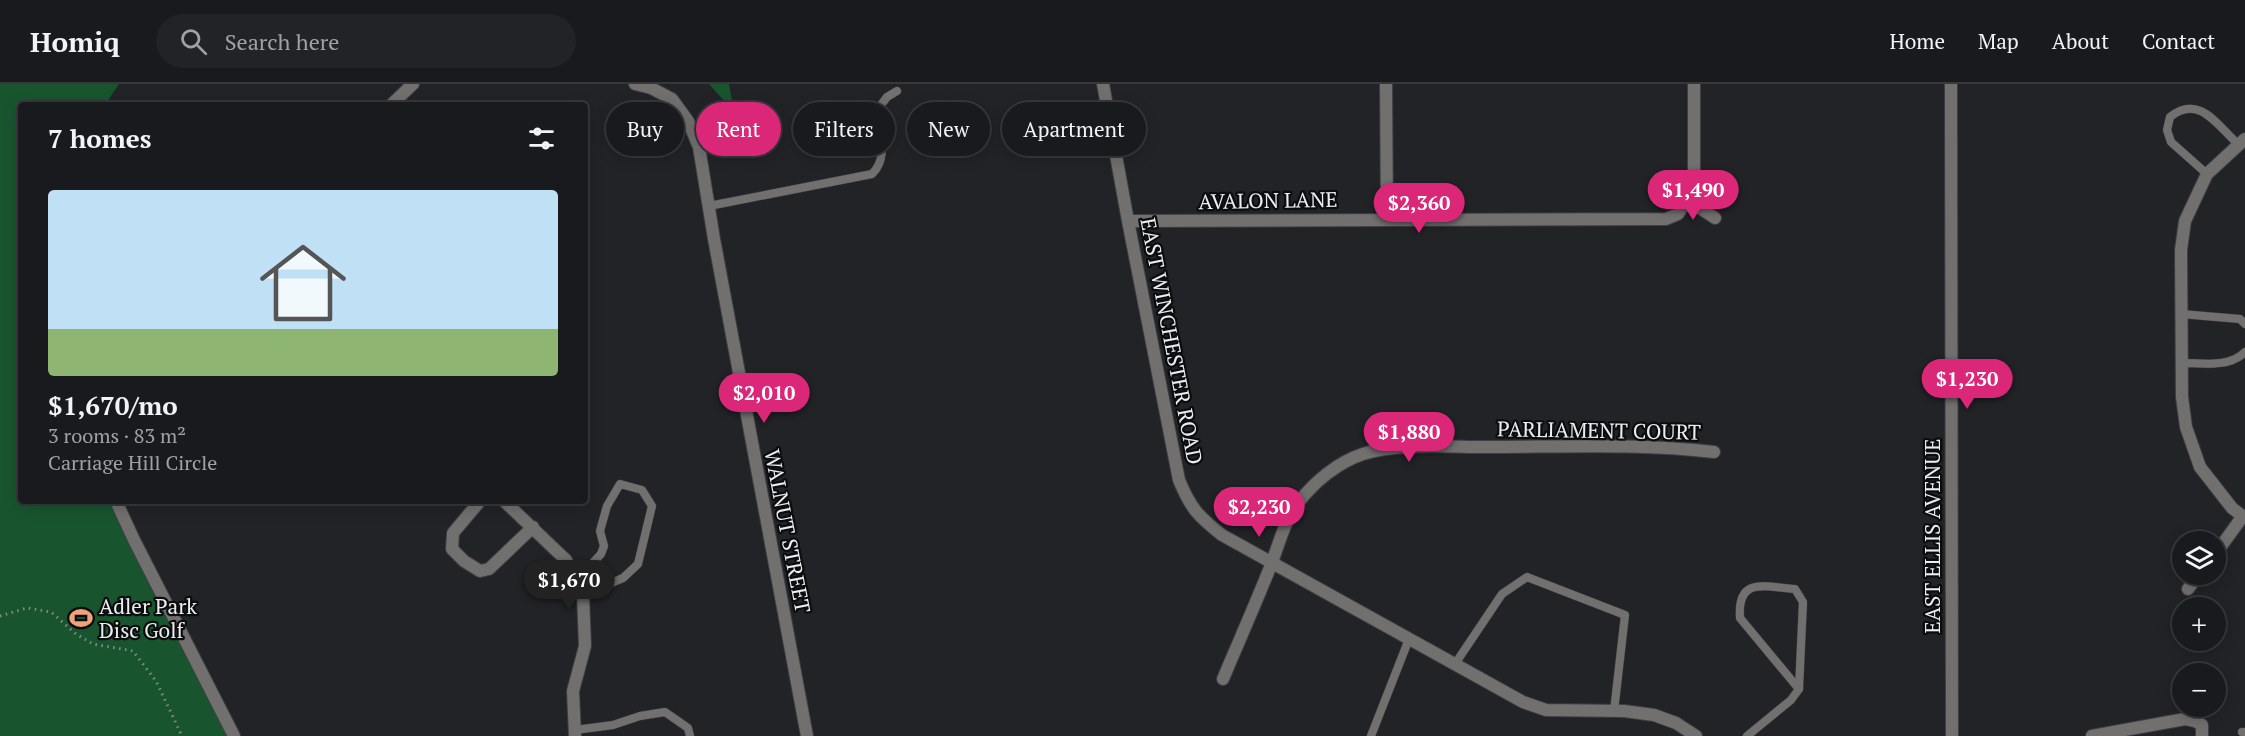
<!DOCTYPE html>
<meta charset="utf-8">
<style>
:root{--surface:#191a1d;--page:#222326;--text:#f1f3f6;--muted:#9fa1a4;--line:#37383b;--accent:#db2777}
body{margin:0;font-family:"PT Serif",serif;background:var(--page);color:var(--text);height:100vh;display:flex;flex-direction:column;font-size:22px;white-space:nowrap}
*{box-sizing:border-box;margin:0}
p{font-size:20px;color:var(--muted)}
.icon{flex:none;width:33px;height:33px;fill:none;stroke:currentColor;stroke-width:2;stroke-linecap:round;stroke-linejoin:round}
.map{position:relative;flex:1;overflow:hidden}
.panel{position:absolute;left:18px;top:18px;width:570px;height:402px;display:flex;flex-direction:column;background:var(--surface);border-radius:6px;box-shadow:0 3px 15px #0003,0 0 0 2px var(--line)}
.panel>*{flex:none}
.guide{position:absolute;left:606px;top:18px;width:570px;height:54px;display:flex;gap:12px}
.fabs{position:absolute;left:2172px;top:447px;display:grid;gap:12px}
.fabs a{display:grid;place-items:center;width:54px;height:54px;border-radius:50%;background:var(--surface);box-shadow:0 3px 15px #0003,0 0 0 2px var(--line);font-size:30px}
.price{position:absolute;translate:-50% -51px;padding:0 14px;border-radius:21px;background:var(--accent);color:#fff;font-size:20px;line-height:39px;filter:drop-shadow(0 2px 3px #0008)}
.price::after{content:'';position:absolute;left:50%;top:36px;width:18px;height:14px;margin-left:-9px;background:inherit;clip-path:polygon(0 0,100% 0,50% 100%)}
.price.selected{background:#222;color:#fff}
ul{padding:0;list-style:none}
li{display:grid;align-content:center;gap:12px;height:318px;padding:0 30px}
li span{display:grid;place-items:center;height:186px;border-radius:6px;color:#555}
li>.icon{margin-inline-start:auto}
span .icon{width:108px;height:108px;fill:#fffc;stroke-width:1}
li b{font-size:26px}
h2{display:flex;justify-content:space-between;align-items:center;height:72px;padding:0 30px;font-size:26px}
.tag{padding:0 21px;border-radius:27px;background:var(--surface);box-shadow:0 3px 15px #0003,0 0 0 2px var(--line);font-size:21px;line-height:54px}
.tag.selected{background:var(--accent);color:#fff}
header{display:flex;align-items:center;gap:36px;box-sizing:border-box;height:84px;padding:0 30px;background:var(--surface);border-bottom:2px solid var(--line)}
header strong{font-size:28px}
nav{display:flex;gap:33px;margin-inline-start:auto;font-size:21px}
.search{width:420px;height:54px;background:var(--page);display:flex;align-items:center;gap:15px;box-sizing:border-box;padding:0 21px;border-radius:33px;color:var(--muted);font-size:22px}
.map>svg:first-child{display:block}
.green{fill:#18552f}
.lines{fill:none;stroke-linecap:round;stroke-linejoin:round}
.lane-casing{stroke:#3d3f43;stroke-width:9}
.street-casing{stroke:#3d3f43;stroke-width:14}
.path{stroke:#87888c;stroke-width:3;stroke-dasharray:1.5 4.5;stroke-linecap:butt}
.lane{stroke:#726f6f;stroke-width:8}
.street{stroke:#726f6f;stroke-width:12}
.labels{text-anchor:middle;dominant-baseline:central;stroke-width:4.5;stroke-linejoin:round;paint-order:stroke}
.street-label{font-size:21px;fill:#ecedf0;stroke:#0b0c0e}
.poi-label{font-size:21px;fill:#ecedf0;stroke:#0b0c0e;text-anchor:start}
</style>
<header>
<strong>Homiq</strong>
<div class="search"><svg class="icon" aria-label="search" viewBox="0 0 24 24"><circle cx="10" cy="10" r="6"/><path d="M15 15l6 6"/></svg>Search here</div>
<nav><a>Home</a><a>Map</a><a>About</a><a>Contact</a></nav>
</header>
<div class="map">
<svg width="2245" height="652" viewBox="0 0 2245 652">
<rect width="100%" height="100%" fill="#212327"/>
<path class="green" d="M0 0H119L105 21H21V417H113L230 652H0Z
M709 0H729L734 28Z"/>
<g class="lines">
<g class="lane-casing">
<path id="lane" d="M2207 90 2171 58 2167 46 2170 33C2199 10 2216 40 2238 60
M709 122 872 90C891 71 876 49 877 26L887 13 897 7
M2181 230 2240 235 2245 240
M2182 279C2202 279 2229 284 2245 268
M577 496 601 470 604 462 600 447 607 422 620 400 642 406 652 422 638 480 623 494 583 511
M1455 580 1502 510 1527 493 1625 531 1614 627
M575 646 613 641 640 632 665 628 688 644 690 652
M2242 648H2245
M1371 652 1409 555
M1747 652 1791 616 1799 605 1803 518 1795 505C1765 503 1737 492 1740 534L1799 605"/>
</g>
<g class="street-casing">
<path id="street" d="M635 0 651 4 672 15 688 37 699 63 714 155 807 652
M1103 0 1128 137 1179 396C1191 425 1198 432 1222 451L1523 618 1546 626 1624 627 1654 631 1676 639 1696 652
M1386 0 1387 135
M1951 0 1952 652
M391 21 413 0
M2245 55 2207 90 2185 137 2181 166 2182 313 2186 343 2200 383 2232 424 2245 434
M1688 116 1715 134
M1128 137 1666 135 1678 130 1694 105V0
M116 417 134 456 234 652
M480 417 453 449 452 465 464 477 480 487 489 485 533 443
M504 417 566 476 583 511 585 562 573 607 575 652
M2216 469 2243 432
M2188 505 2199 490
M1223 595C1239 557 1256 519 1271 481 1279 460 1284 438 1298 419 1314 398 1338 378 1363 370 1397 359 1449 363 1486 363 1562 363 1638 359 1714 368
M2092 652 2185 635 2195 637 2202 641V652"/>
</g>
<path class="path" d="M0 532 27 524 51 528 76 550 93 560 133 567 156 597 182 652"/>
<use href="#lane" class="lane"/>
<use href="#street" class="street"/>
</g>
<defs>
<g id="stadium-bare" transform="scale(1.8)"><path d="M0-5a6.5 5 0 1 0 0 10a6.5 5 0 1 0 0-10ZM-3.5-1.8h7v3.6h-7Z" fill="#f0a279" stroke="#0b0c0e" stroke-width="2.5" paint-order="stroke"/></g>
</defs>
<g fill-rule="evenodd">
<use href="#stadium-bare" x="81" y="534"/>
</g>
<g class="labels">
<g class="street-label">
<text transform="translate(1268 116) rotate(-1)">AVALON LANE</text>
<text transform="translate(1172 257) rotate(79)">EAST WINCHESTER ROAD</text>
<text transform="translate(1599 346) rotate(1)">PARLIAMENT COURT</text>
<text transform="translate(788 447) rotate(79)">WALNUT STREET</text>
<text transform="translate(1932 452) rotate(-90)">EAST ELLIS AVENUE</text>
</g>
<g class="poi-label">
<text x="99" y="522">Adler Park<tspan x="99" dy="24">Disc Golf</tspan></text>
</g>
</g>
</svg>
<div class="fabs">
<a><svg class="icon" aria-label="layers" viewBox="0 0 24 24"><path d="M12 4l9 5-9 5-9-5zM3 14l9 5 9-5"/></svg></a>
<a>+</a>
<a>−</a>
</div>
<b class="price" style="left:1693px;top:137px">$1,490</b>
<b class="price" style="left:1419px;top:150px">$2,360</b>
<b class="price" style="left:1967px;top:326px">$1,230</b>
<b class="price" style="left:764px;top:340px">$2,010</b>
<b class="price" style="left:1409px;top:379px">$1,880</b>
<b class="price" style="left:1259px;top:454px">$2,230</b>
<b class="price selected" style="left:569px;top:527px">$1,670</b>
<div class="guide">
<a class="tag">Buy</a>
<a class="tag selected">Rent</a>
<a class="tag">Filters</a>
<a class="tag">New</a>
<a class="tag">Apartment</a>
</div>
<section class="panel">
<h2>7 homes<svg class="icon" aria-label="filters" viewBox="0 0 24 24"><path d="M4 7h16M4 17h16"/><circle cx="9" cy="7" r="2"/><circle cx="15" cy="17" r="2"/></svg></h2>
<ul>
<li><span style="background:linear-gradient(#bfe0f5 75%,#8fb573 0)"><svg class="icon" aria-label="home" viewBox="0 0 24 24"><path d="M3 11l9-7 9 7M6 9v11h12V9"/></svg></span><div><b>$1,670/mo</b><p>3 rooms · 83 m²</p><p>Carriage Hill Circle</p></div></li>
</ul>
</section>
</div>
